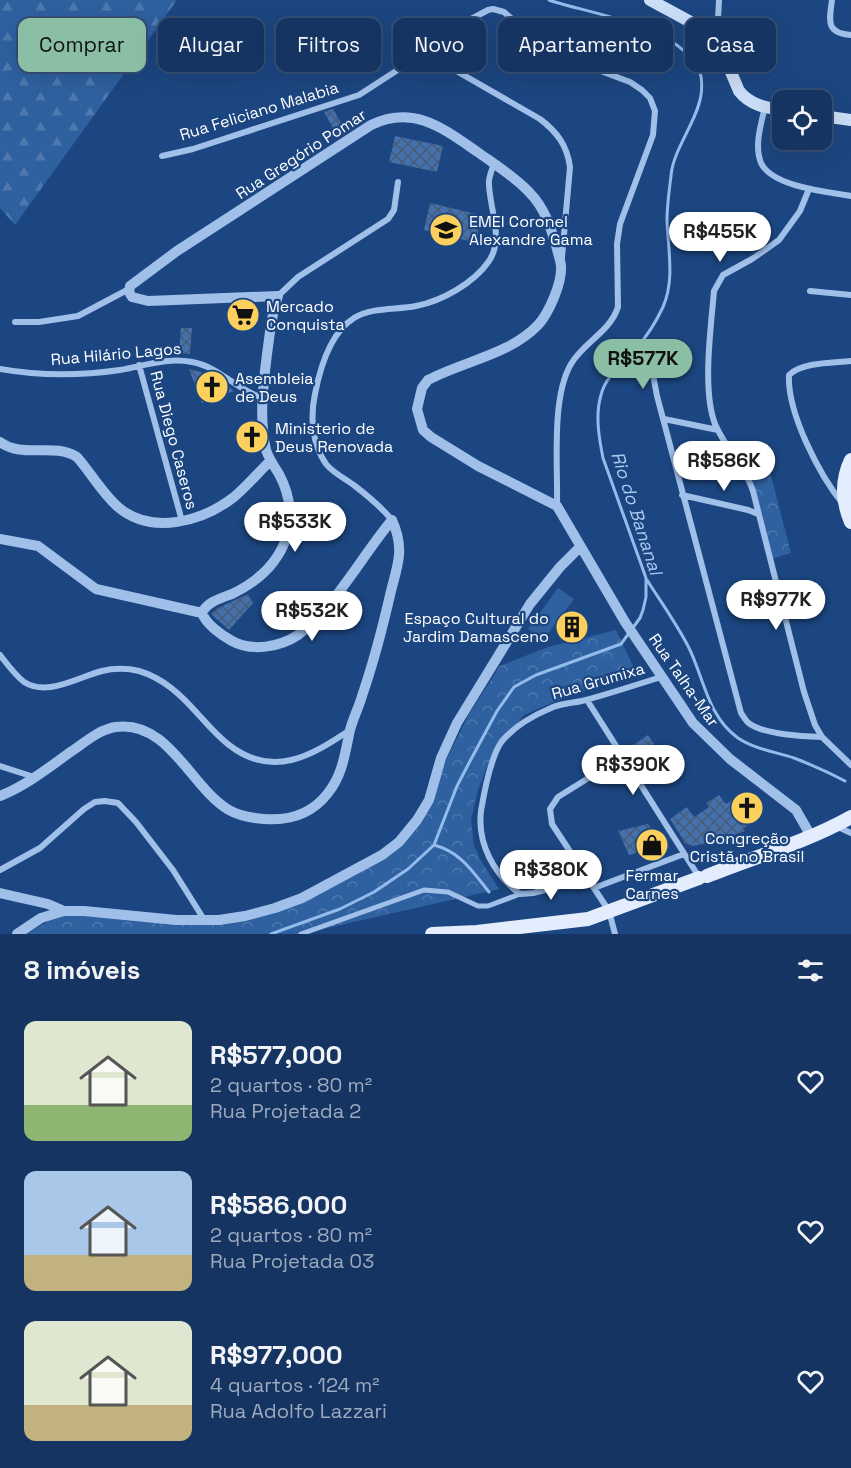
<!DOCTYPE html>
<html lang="pt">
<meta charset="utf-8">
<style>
:root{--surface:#153461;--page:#1e3c67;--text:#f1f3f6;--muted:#9daabd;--line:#344f76;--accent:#8abfa5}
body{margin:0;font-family:"Space Grotesk",sans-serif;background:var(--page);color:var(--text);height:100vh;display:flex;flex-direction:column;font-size:22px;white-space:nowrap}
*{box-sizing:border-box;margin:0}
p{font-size:20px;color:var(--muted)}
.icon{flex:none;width:33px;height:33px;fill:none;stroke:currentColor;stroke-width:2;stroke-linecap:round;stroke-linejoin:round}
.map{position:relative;height:934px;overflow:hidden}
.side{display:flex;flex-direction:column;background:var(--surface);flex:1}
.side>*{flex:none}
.banner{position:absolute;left:18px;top:18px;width:816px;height:54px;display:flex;gap:12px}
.tools{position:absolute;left:772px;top:90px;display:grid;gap:12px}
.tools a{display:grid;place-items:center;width:60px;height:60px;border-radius:12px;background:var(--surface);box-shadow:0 6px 24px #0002,0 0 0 2px var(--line);font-size:30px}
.price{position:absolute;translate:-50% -51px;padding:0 14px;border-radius:21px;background:#fff;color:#222;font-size:20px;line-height:39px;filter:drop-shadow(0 2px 3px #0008)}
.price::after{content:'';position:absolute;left:50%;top:36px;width:18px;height:14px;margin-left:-9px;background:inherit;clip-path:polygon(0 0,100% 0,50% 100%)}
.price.current{background:var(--accent);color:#111}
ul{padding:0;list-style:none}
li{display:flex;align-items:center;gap:18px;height:150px;padding:0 24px}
li span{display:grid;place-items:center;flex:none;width:168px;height:120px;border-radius:12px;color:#555}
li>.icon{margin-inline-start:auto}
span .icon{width:72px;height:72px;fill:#fffc;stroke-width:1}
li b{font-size:26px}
h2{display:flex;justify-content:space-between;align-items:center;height:72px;padding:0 24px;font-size:26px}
.pill{padding:0 21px;border-radius:12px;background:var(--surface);box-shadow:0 6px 24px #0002,0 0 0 2px var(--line);font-size:21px;line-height:54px}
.pill.current{background:var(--accent);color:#111}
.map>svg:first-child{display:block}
.forest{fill:url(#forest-firs)}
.park{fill:url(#park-crowns)}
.garden{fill:#2f60a0}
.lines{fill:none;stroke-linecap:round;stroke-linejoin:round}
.stream{stroke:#93bbec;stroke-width:3}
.building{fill:url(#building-cross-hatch)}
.pedestrian{stroke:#a0c0ea;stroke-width:5}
.minor{stroke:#a0c0ea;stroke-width:6}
.tertiary{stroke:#a0c0ea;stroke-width:10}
.secondary{stroke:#cbdef7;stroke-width:12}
.primary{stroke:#e3edfe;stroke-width:14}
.labels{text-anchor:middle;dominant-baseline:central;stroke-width:4.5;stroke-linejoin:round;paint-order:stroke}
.street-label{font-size:16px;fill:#fff;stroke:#1c4681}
.poi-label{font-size:16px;fill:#fff;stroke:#1c4681;text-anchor:start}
.water-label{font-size:18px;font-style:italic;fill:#abcaf2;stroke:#1c4681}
</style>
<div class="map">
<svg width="851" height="934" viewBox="0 0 851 934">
<defs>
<pattern id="forest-firs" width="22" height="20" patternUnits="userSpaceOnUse" patternTransform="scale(1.5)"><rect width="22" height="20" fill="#2f60a0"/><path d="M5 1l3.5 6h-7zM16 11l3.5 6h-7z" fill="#4e78ae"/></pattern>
<pattern id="park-crowns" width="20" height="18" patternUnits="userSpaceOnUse" patternTransform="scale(1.5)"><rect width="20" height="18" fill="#2f60a0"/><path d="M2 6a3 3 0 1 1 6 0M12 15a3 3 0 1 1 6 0" fill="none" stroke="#4e78ae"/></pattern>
<pattern id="building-cross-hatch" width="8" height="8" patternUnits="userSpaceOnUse" patternTransform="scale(1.5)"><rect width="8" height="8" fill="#4470ab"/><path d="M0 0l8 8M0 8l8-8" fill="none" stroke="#485c77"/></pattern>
</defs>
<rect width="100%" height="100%" fill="#1c4681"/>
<path class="forest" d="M0 0H177L15 225 0 208Z"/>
<path class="park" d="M769 468 791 553 771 559 750 472Z
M616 630 636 672 549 704 524 715 487 767 478 790 471 820 474 845 480 859 499 889 301 934H26L49 921 67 915H260L341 878 419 823 448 756 469 714 500 666 548 647Z"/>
<path class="garden" d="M558 588 574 599 543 640 528 629Z"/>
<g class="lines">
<path class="stream" d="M647 580C661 602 676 623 688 646 704 677 707 716 738 738 754 749 776 752 794 758 812 765 828 772 845 781
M434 845C461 852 473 872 489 892
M271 934 340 909 374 892 408 869 434 845 457 786 469 763 497 711 514 687 536 675 621 644 640 618 643 610 646 597V578L603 458C599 438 595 415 601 395 606 375 623 364 636 349 647 336 656 322 663 307 675 280 668 249 667 221 667 206 669 191 671 176 673 149 697 122 701 95 702 89 702 78 700 73 681 25 593 15 549 0"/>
</g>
<path class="building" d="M333 109 346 132 338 137 324 112Z
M395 136 443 146 437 172 389 162Z
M430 203 476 214 479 223 477 243 424 230Z
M234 306 255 308 249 326 231 322Z
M181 328H192L190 354 179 353Z
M189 369 212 375 234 391 202 403Z
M248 594 253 603 229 630 211 614 218 608Z
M568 610 588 623 582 633 576 630 570 640 555 631Z
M648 735 654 744 630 759 625 750Z
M746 790 763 815 743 829 745 831 710 843 692 846 685 843 670 819 687 807 694 817 709 807 706 803 719 795 726 804Z
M648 824 661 840 657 847 629 855 618 831Z"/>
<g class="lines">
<path class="pedestrian" d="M301 934 424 890 448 892 478 906H488L520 894"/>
<path class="minor" d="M832 0C829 22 826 33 851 35
M717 39 719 0
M421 59 458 26 488 10 493 9 504 12 528 33 557 51 582 64 630 82 642 90 650 98 655 111 653 135 620 224 617 244 618 307C610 332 584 342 571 364 551 398 558 466 557 506
M765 107C761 124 754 146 761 163 772 187 828 192 851 196
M162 156 193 149 359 95 410 62 421 59 439 61 540 119C557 132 567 145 570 167L562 257
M809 189 800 211 779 240 752 259 723 275 714 291C711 327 702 390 715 424 725 448 745 466 753 491L804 692 815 725 822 737 851 765
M810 291 851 295
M278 296 298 277 388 219 394 210 398 182
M15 322H39L78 316 129 289
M654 358 653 375 657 396 741 713C744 717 746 722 750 724 764 734 805 737 822 737
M139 365 182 521
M0 369C40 376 79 376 120 370 144 366 167 357 192 362 220 367 236 390 261 397
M664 419 718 430
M682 495 748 510 758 514
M843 504C820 476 787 413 789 375 802 362 833 363 851 361
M392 520C381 507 368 496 355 486 346 479 333 473 326 464 312 444 310 417 315 394 320 368 330 333 354 318 372 307 396 310 416 306 442 301 474 283 489 261 504 239 490 210 489 185 488 178 492 170 494 163
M0 655C7 664 15 675 24 682 48 697 78 677 102 671 113 668 128 668 139 671 163 678 181 695 197 713 207 724 217 736 229 745 273 779 311 756 350 730
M587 700 699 877
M0 766 34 777
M836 826 851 833
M0 870 40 848 84 809 95 802 105 801 118 803 136 822 173 870 205 921
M588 879 533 893 520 894C494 874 477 844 481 811 484 793 491 756 502 741 514 727 534 715 551 708 562 703 575 703 586 700 611 693 636 685 661 677
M594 888 684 854
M615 934 609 911 552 824 550 809 558 797 622 757"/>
<path class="tertiary" d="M0 442C23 459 53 442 77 457 91 473 102 493 118 507 152 536 203 521 234 497 247 486 258 473 270 461
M0 539 38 546 96 589 202 613C206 624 221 635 232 641 252 652 280 647 298 635 332 611 364 553 392 520 397 531 400 543 399 555 398 567 394 579 391 591 383 626 374 661 362 696 359 707 353 718 350 730 345 753 343 774 328 793 312 814 289 821 264 819 252 818 239 816 229 810 191 788 169 720 116 727 99 729 83 744 69 753 47 769 25 786 0 796
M202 613C207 602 221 598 232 594 257 582 278 564 287 536 293 515 289 493 279 474 274 466 269 459 266 450 259 417 263 387 267 354 270 334 271 315 278 296L148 301 132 297 129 292 130 286 177 251 371 125C414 104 444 129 479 153 496 165 515 177 529 192 545 208 551 228 557 249 558 254 561 261 561 267 562 283 549 313 538 325 509 355 464 361 428 380L422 388 417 409 423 430 431 437 478 466 557 506 625 622 693 723 730 759 796 810 811 836
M0 893 48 904 64 911
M17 934 41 918 64 911H84L176 920H219L245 916 275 908 302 898 382 855 399 842 417 820 429 800 441 758 457 723 530 604 560 567 580 547"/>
<path class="secondary" d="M650 0 711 33 717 39 739 91C750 105 766 108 783 110
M822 116 851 120"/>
<path class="primary" d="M851 460C841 481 842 501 851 522
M707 876C755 857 806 842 851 817
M432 934 477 932 588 919 699 878"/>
</g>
<defs>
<g id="school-disc" transform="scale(1.725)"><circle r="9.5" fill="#fbd05d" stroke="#1c4681"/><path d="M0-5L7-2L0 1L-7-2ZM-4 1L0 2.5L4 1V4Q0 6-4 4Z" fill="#111"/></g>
<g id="supermarket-disc" transform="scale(1.725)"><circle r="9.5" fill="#fbd05d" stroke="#1c4681"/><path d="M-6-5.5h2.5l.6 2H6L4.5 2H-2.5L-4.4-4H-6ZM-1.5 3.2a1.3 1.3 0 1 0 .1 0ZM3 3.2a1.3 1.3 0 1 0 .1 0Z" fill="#111"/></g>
<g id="church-disc" transform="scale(1.725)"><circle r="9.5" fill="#fbd05d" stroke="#1c4681"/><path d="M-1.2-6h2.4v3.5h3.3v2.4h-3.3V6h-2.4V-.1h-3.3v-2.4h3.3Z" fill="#111"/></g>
<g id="building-disc" transform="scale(1.725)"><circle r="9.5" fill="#fbd05d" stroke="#1c4681"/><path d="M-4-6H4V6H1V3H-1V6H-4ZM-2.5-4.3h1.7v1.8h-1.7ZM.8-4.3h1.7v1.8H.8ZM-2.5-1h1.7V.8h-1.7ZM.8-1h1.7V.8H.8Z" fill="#111"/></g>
<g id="shop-disc" transform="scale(1.725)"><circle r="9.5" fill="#fbd05d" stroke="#1c4681"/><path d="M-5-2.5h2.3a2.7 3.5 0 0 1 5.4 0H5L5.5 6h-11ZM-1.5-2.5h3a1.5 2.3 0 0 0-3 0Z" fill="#111"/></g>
</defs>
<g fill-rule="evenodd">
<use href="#school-disc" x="446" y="230"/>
<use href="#supermarket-disc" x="243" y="315"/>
<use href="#church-disc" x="212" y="387"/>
<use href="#church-disc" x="252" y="437"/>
<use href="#building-disc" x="572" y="627"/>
<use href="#church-disc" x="747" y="808"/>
<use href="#shop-disc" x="652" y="845"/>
</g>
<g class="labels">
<g class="street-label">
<text transform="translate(259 111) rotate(-17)">Rua Feliciano Malabia</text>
<text transform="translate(301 154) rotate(-33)">Rua Gregório Pomar</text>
<text transform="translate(116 354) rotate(-5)">Rua Hilário Lagos</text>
<text transform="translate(174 440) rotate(75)">Rua Diego Caseros</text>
<text transform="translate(684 680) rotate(55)">Rua Talha-Mar</text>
<text transform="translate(598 681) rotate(-16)">Rua Grumixa</text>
</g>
<g class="poi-label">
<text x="469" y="221">EMEI Coronel<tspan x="469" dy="18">Alexandre Gama</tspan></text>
<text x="266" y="306">Mercado<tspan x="266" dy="18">Conquista</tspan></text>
<text x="235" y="378">Asembleia<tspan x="235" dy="18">de Deus</tspan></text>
<text x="275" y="428">Ministerio de<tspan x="275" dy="18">Deus Renovada</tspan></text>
<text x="549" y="618" text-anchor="end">Espaço Cultural do<tspan x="549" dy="18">Jardim Damasceno</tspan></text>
<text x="747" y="838" text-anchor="middle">Congreção<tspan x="747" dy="18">Cristã no Brasil</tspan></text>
<text x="652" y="875" text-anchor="middle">Fermar<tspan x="652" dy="18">Carnes</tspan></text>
</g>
<g class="water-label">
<text transform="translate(637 513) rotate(72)">Rio do Bananal</text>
</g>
</g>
</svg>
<div class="tools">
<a><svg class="icon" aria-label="locate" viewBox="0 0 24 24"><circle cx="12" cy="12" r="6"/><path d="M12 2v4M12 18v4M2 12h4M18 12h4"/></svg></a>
</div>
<b class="price" style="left:720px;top:263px">R$455K</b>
<b class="price current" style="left:643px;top:390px">R$577K</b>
<b class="price" style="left:724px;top:492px">R$586K</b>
<b class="price" style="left:295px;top:553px">R$533K</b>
<b class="price" style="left:776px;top:631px">R$977K</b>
<b class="price" style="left:312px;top:642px">R$532K</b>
<b class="price" style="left:633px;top:796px">R$390K</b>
<b class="price" style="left:551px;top:901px">R$380K</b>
<div class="banner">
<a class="pill current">Comprar</a>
<a class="pill">Alugar</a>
<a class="pill">Filtros</a>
<a class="pill">Novo</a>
<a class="pill">Apartamento</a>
<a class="pill">Casa</a>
</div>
</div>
<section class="side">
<h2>8 imóveis<svg class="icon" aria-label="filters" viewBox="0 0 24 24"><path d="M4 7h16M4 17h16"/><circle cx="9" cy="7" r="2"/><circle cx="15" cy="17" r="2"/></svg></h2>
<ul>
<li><span style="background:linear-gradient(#dfe7d0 70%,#8fb573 0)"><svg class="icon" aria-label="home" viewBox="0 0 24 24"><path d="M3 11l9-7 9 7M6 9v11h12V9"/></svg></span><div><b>R$577,000</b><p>2 quartos · 80 m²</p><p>Rua Projetada 2</p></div><svg class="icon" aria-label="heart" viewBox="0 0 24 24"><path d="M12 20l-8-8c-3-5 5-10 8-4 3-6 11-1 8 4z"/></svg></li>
<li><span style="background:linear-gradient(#a9c7e8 70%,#c2b280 0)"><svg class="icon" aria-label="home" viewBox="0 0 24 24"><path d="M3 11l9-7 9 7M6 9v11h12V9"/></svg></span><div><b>R$586,000</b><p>2 quartos · 80 m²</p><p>Rua Projetada 03</p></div><svg class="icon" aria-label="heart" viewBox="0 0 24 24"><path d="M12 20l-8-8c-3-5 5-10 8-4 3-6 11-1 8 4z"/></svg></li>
<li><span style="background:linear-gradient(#dfe7d0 70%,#c2b280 0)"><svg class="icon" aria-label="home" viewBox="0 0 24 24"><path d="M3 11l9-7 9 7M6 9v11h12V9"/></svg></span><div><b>R$977,000</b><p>4 quartos · 124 m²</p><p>Rua Adolfo Lazzari</p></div><svg class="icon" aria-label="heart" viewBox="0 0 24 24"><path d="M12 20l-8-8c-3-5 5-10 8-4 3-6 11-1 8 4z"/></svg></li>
</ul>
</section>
